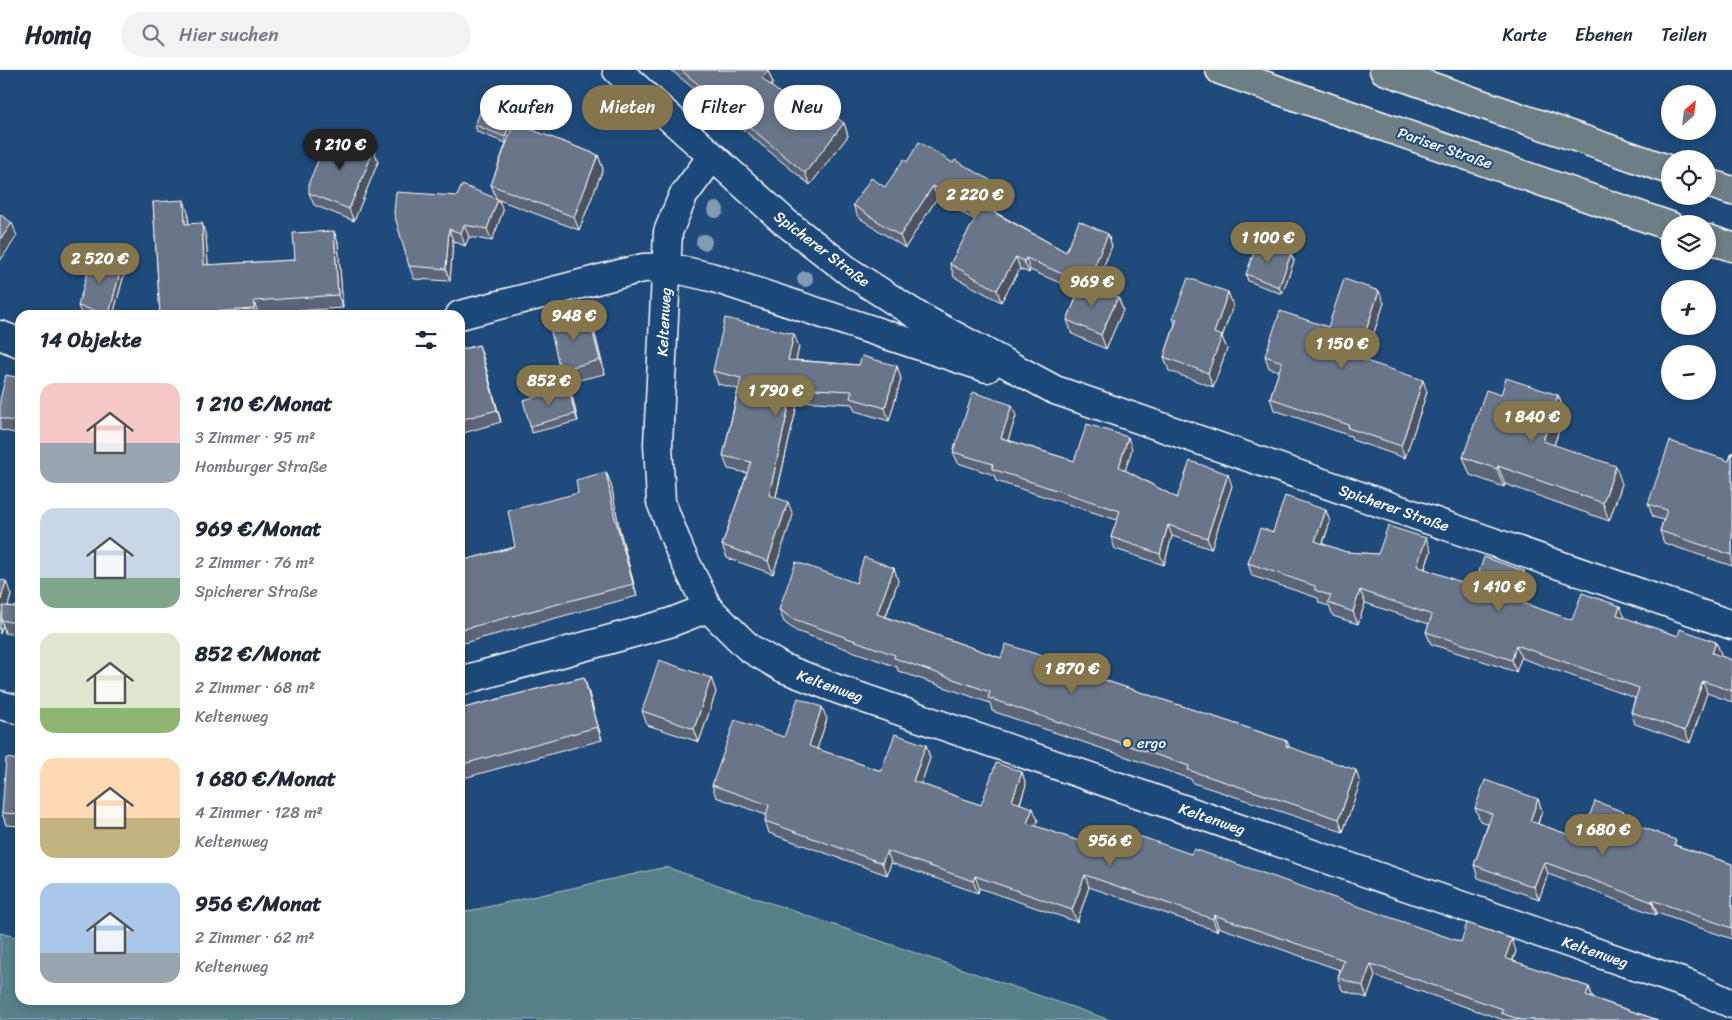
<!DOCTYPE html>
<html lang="de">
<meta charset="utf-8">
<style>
:root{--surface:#fff;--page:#f2f2f3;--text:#1f2937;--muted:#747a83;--line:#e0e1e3;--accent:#84754c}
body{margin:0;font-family:Sriracha,sans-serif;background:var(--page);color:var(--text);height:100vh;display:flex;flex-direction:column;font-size:19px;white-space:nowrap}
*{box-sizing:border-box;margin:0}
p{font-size:16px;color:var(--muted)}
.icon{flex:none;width:28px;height:28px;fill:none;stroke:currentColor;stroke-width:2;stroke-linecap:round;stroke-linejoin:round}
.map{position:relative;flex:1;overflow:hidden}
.details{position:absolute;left:15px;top:240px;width:450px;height:695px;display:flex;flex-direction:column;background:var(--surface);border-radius:15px;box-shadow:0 2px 8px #0003}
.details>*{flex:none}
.guide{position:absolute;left:480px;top:15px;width:475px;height:45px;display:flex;gap:10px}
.needle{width:32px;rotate:28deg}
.fabs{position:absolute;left:1661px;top:15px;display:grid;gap:10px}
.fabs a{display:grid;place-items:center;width:55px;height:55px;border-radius:50%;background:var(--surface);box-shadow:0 2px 8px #0003;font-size:25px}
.price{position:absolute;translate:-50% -42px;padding:0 11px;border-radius:18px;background:var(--accent);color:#fff;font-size:16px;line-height:32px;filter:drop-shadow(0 1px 2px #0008)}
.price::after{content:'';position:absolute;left:50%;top:30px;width:15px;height:11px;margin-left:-8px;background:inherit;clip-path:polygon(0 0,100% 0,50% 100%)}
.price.on{background:#222;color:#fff}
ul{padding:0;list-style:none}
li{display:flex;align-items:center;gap:15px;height:125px;padding:0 25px}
li span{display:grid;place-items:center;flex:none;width:140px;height:100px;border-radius:15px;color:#555}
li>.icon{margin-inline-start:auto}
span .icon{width:60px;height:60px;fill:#fffc;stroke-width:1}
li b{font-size:21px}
h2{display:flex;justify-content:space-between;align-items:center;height:60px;padding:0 25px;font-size:21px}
.tag{padding:0 18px;border-radius:22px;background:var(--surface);box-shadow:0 2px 8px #0003;font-size:18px;line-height:45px}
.tag.on{background:var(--accent);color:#fff}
header{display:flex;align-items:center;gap:30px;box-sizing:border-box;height:70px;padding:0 25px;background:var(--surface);border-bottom:1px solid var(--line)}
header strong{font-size:24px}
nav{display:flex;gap:28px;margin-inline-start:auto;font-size:18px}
.search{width:350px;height:45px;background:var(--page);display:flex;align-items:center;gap:12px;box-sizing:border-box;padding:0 18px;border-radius:28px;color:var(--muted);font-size:19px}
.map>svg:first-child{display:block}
.green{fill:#568188;stroke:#aac0c4}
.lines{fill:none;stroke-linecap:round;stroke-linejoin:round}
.minor-casing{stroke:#fff;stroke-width:31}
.major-casing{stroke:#fff;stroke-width:31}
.minor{stroke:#1f4a7a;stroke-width:28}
.major{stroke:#6d7e84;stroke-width:28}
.tree{fill:#839cb3}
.wall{fill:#5c6577;stroke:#fff}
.shaded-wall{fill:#4b5261;stroke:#fff}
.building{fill:#6b758a;stroke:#fff}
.poi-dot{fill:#ffd166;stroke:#1f4a7a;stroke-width:2}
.labels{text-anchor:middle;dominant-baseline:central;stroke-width:4;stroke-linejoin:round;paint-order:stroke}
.street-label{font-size:15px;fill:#fff;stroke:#1f4a7a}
.poi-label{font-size:15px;fill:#fff;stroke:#1f4a7a;text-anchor:start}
</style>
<header>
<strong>Homiq</strong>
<div class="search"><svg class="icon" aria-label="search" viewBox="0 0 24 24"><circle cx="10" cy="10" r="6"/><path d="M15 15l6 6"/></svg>Hier suchen</div>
<nav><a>Karte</a><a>Ebenen</a><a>Teilen</a></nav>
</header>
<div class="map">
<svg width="1732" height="950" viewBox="0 0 1732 950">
<rect width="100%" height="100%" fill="#1f4a7a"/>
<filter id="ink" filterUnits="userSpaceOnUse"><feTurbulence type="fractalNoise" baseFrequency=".02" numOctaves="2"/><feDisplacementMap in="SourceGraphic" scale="10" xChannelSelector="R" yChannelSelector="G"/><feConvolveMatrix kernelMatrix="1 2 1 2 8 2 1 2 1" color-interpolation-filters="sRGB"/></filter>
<g filter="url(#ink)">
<path class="green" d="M666 797 1110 950H0V863L20 868V930H460V843Z"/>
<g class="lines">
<g class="minor-casing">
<path id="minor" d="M617 0 785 152 851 203 918 246 1055 320 1732 555
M711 88 683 126 668 162 658 374 661 432 680 481 708 538 749 578 783 598 837 619 1690 915 1732 934
M460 245 643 198 667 197 711 207 987 298
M0 265 20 273
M460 611 669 553 708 538
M0 635 20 640"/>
</g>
<g class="major-casing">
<path id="major" d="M1220 0 1670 156
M1384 0 1670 100
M1708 113 1732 121
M1708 169 1732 177"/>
</g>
<use href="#minor" class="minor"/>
<use href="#major" class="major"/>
</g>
<g class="tree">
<circle cx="716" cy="140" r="8"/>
<circle cx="704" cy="172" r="8"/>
<circle cx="805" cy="209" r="8"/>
</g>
<path class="wall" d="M671 0H767L768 1 773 13 771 16 803 43 844 53 848 66 810 115Z
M515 38 518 45 515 54 598 85 603 99 579 160 499 130 503 141 492 171 469 167 465 176 453 171 450 211 414 209 409 196 457 126 496 128 491 115 506 73 477 62 475 55Z
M378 92 354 151 314 135 309 123Z
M907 92 953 93 997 114 1001 126 993 141 1066 182 1108 164 1112 176 1095 217 1118 227 1123 240 1106 279 1072 264 1067 250 1079 221 1030 200 1029 203 1020 199 1001 232 954 207 950 194 975 150 937 128 905 178 858 147 853 135 885 117Z
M153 132 188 143 189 154 206 166 208 195 295 190 334 161 338 173 343 238 258 243V245H160Z
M1291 184 1294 191 1282 224 1248 211 1246 204Z
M122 194 125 201 113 245H88L81 243 78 236Z
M1228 222 1233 236 1222 267 1227 279 1213 317 1169 301 1164 287 1175 254 1173 248Z
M1384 233 1364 291 1427 322 1405 388 1352 370 1351 366 1274 340 1270 328 1279 301 1269 298 1265 286 1328 257Z
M588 243 593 257 605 304 565 313 560 300Z
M479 275 483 287 501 352 460 364V280Z
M799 277 796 290 859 295 897 296 901 309 889 351 855 341 852 334 798 331 776 427 793 445 773 504 727 488 722 475 747 403 728 399 723 386 738 319 718 314 713 301Z
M20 308V364L0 360V348Z
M1501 325H1558L1565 343 1554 375 1622 414 1609 451 1505 414 1504 417 1470 405 1463 387Z
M572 326 578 351 532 363 530 356Z
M1016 346 1008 370 1074 391 1132 379 1125 400 1177 428 1232 416 1211 479 1172 466 1164 495 1115 479 1111 467 1117 450 996 411 994 405 958 393 953 382Z
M1732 382V496L1664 473 1660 461 1663 450 1653 447 1648 434 1729 391Z
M606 402 611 414 619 457 637 526 460 574V491L515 477 578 423Z
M1330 452 1323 474 1346 482 1378 484 1431 481 1425 499 1474 517 1528 513 1522 533 1572 550 1624 548 1678 566 1716 572 1721 584 1720 586 1732 590V632L1707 623 1690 673 1635 654 1631 642 1635 628 1521 588 1516 602 1431 574 1426 562 1429 554 1365 533 1358 554 1333 546 1329 536 1319 533 1318 528 1252 506 1248 493 1273 462Z
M894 498 898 511 886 547 1001 588 1091 606 1287 671 1290 678 1360 713 1343 762 1193 713 1191 709 992 641 990 633 898 601 897 597 796 561 784 552 779 539 856 513Z
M0 510 11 525 8 536 17 537 20 516V566L5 563 3 555 0 564Z
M584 607 588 620 602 670 460 709V639Z
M711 608 716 622 699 672 647 655 642 641Z
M827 649 817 679 881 701 926 675 930 688 921 714 981 735 1022 702 1026 715 1020 734 1038 751 1035 756 1105 780 1191 784 1461 872 1516 881 1513 891 1589 917 1593 928 1658 950H1504L1375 906 1367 928 1342 920 1338 908 1340 900 1218 857 1217 861 1089 817 1077 852 979 818 978 823 891 793 887 805 769 763 765 751 766 745 716 727 712 715 784 667Z
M20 690V756L6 755 2 743Z
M1538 729 1542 741 1538 754 1581 769 1624 742 1627 751 1678 776 1732 794V869L1657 843 1656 845 1548 804 1539 829 1478 808 1474 795 1488 754 1480 751 1475 738Z"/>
<path class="shaded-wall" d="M768 1 773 13 767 21 762 8Z
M515 38 518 45 507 74 505 67Z
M844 53 848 66 810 115 805 103Z
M374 80 378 92 354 151 349 139Z
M598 85 603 99 579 160 574 147Z
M997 114 1001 126 989 149 984 137Z
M933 116 937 128 905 178 900 166Z
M498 129 503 141 492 171 487 159Z
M184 130 188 143 189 167 185 154Z
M12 153 17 166 0 191V170Z
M202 153 206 166 209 208 204 195Z
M464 155 469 167 465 176 461 163Z
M449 159 453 171 450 211 446 199Z
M334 161 338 173 343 238 338 225Z
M1108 164 1112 176 1091 226 1086 214Z
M1291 184 1294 191 1282 224 1279 217Z
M1016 187 1020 199 1001 232 997 220Z
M1026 188 1030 200 1029 203 1024 191Z
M122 194 125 201 113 245H109V244Z
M1379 221 1384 233 1361 300 1357 288Z
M1228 222 1233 236 1222 267 1227 279 1213 317 1208 303 1214 263Z
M1118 227 1123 240 1106 279 1101 265Z
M254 231 258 243V245H256L254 239Z
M588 243 593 257 605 304 600 290Z
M794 264 799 277 793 303 788 290Z
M479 275 483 287 501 352 497 340Z
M897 296 901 309 889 351 885 338Z
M1423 310 1427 322 1405 388 1401 376Z
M793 318 798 331 773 438 769 425Z
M569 319 572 326 578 351 575 344Z
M1558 325 1565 343 1549 389 1543 371Z
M1012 335 1016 346 1005 379 1001 368Z
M1128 367 1132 379 1123 408 1119 397Z
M1498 396 1505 414 1504 417 1497 399Z
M1616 396 1622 414 1609 451 1603 433Z
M606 402 611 414 619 457 637 526 633 514 614 444Z
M1228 404 1232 416 1211 479 1207 468Z
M788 432 793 445 773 504 768 491Z
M1326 440 1330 452 1319 484 1315 471Z
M1168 455 1172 466 1164 495 1160 484Z
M1426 468 1431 481 1421 508 1417 496Z
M894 498 898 511 882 557 877 544Z
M1524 501 1528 513 1519 542 1514 530Z
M6 511 11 525 4 550H1L3 555 0 564V533Z
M1360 520 1365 533 1358 554 1353 542Z
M1620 536 1625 548 1617 545Z
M1716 572 1721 584 1717 596 1712 583Z
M1516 575 1521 588 1516 602 1512 590Z
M584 607 588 620 602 670 597 657Z
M711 608 716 622 699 672 694 659Z
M1703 611 1707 623 1690 673 1685 661Z
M822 637 827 649 814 688 809 676Z
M926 675 930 688 918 723 913 711Z
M1356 700 1360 713 1343 762 1339 749Z
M1022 702 1026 715 1016 744 1012 731Z
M1538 729 1542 741 1534 764 1530 751Z
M1033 738 1038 751 1031 765 1027 753Z
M1624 742 1628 755 1621 749Z
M887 781 891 793 887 805 882 793Z
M1544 792 1548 804 1539 829 1534 817Z
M1085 805 1089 817 1077 852 1072 840Z
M975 806 979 818 978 823 973 811Z
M1652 830 1657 843 1656 845 1652 832Z
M1214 845 1218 857 1217 861 1213 849Z
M1512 869 1516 881 1509 900 1505 888Z
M1371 894 1375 906 1367 928 1363 916Z
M1589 917 1593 930 1586 926Z"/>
<path class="building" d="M681 0H767L768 1 762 8 803 43 813 30 844 53 805 103Z
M486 27 515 38 505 67 475 55Z
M514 53 598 85 574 147 491 115Z
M330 63 374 80 349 139 309 123V112Z
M919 72 953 93 955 90 997 114 984 137 1066 182 1079 151 1108 164 1087 214 1083 212V213L1026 188 1024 191 1016 187 997 220 950 194 979 142 933 116 900 166 853 135 871 108 885 117 904 89 907 92Z
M462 115 498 129 487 159 464 155 461 163 449 159 446 199 409 196 394 143 396 122 457 126Z
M184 130 185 154 202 153 204 195 295 190 293 163 334 161 338 225 254 231V239L160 245 153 132Z
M0 144 12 153 0 170Z
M1258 171 1291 184 1279 217 1246 204Z
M92 186 122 194 109 244 78 236Z
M1188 208 1228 222 1214 263 1222 266 1208 303 1164 287 1177 249 1173 248Z
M1344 209 1379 221 1357 288 1423 310 1401 376 1348 358 1349 355 1270 328 1282 292 1265 286 1280 241 1328 257Z
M1083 212 1118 227 1101 265 1067 250Z
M588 243 600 290 560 300 549 253Z
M725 248 794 264 788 290 859 295 862 286 897 296 885 338 850 328 852 321 793 318 769 425 788 432 768 491 722 475 751 392 723 386 741 308 713 301Z
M479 275 497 340 460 350V280Z
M6 305 20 308V353L0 348V330Z
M1506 308 1558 325 1543 371 1616 396 1603 433 1498 396 1497 399 1463 387 1486 320 1501 325Z
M569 319 575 344 530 356 523 330Z
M973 322 1012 335 1001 368 1074 391 1087 354 1128 367 1119 397 1177 428 1190 391 1228 404 1207 468 1168 455 1160 484 1111 467 1120 441 992 399 993 394 953 382Z
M1670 371 1729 391 1732 382V485L1660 461 1667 440 1648 434Z
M606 402 614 444 633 514 460 560V491L515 477 508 441 578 423 576 410Z
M1285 426 1326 440 1315 471 1346 482 1378 484 1388 456 1426 468 1417 496 1474 517 1484 487 1524 501 1514 530 1572 550 1582 523 1620 536 1617 545 1678 566 1680 559 1716 572 1712 583 1732 590V621L1703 611 1685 661 1631 642 1639 618 1516 575 1512 590 1426 562 1432 545 1360 520 1353 542 1328 533 1331 526 1315 520V516L1248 493 1260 458 1273 462Z
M864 487 894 498 877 544 1001 588 1006 574 1090 602 1089 605 1287 671 1286 676 1356 700 1339 749 1188 700 1189 696 988 628 990 622 894 588 895 585 791 548 779 539 796 492 856 513Z
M0 510 6 511 0 533Z
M19 516H20V554L1 550 3 536 17 537Z
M659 590 711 608 694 659 642 641Z
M584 607 597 657 460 695V639Z
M798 628 822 637 809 676 881 701 895 664 926 675 913 711 981 735 996 693 1022 702 1012 731 1033 738 1027 753 1105 780 1113 757 1191 784 1194 779 1461 872 1467 853 1512 869 1505 888 1589 917 1586 926 1658 950H1521L1501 943 1503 939 1371 894 1363 916 1338 908 1344 890 1214 845 1213 849 1085 805 1072 840 975 806 973 811 887 781 882 793 765 751 769 735 712 715 735 650 784 667Z
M6 688 20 690V744L2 743Z
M1485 710 1538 729 1530 751 1581 769 1595 731 1624 742 1621 749 1676 770 1674 775 1732 794V858L1652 830V832L1544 792 1534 817 1474 795 1492 744 1475 738Z"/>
</g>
<circle class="poi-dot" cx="1127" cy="673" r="5"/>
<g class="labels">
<g class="street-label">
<text transform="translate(1445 78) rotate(19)">Pariser Straße</text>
<text transform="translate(822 179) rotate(37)">Spicherer Straße</text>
<text transform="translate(664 252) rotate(-87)">Keltenweg</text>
<text transform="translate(1394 438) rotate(19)">Spicherer Straße</text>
<text transform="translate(830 616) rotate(20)">Keltenweg</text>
<text transform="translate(1212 749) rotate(19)">Keltenweg</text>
<text transform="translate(1595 882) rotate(19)">Keltenweg</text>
</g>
<g class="poi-label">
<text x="1137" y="673">ergo</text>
</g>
</g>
</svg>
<div class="fabs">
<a><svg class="needle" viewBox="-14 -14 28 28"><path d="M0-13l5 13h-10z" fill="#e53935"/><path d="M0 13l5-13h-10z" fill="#747a83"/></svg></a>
<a><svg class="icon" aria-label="locate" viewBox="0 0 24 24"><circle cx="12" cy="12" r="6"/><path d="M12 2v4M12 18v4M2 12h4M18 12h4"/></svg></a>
<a><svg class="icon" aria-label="layers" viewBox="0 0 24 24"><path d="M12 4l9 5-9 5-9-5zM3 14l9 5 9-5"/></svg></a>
<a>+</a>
<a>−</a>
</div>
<b class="price on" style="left:340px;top:101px">1 210 €</b>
<b class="price" style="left:975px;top:151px">2 220 €</b>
<b class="price" style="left:1268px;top:194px">1 100 €</b>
<b class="price" style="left:100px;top:215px">2 520 €</b>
<b class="price" style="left:1092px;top:238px">969 €</b>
<b class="price" style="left:574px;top:272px">948 €</b>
<b class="price" style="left:1342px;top:300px">1 150 €</b>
<b class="price" style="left:549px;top:337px">852 €</b>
<b class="price" style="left:776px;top:347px">1 790 €</b>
<b class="price" style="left:1532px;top:373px">1 840 €</b>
<b class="price" style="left:1499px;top:543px">1 410 €</b>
<b class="price" style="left:1072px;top:625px">1 870 €</b>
<b class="price" style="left:1603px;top:786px">1 680 €</b>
<b class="price" style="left:1110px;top:797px">956 €</b>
<div class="guide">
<a class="tag">Kaufen</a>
<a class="tag on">Mieten</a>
<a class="tag">Filter</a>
<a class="tag">Neu</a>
</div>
<section class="details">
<h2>14 Objekte<svg class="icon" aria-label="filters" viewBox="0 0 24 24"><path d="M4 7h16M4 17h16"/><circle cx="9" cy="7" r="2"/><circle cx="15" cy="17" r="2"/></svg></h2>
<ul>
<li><span style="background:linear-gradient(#f6c9c9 60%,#9aa5b1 0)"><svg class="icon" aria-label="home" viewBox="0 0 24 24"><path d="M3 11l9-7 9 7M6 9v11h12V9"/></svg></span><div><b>1 210 €/Monat</b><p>3 Zimmer · 95 m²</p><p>Homburger Straße</p></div></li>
<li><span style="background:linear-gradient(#c9d6e8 70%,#7fa58c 0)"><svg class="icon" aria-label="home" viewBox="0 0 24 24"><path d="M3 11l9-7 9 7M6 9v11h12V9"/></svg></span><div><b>969 €/Monat</b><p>2 Zimmer · 76 m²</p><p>Spicherer Straße</p></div></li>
<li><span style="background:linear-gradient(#dfe7d0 75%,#8fb573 0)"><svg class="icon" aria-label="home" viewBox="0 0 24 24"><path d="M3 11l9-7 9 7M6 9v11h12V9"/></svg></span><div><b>852 €/Monat</b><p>2 Zimmer · 68 m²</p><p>Keltenweg</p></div></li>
<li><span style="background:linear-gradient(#ffd9b3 60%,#c2b280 0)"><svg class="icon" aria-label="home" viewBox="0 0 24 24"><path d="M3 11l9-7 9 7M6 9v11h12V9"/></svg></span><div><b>1 680 €/Monat</b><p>4 Zimmer · 128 m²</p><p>Keltenweg</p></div></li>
<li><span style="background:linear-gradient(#a9c7e8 70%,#9aa5b1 0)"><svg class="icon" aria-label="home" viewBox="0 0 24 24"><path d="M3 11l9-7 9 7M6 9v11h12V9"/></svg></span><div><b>956 €/Monat</b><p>2 Zimmer · 62 m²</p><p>Keltenweg</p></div></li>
</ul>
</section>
</div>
